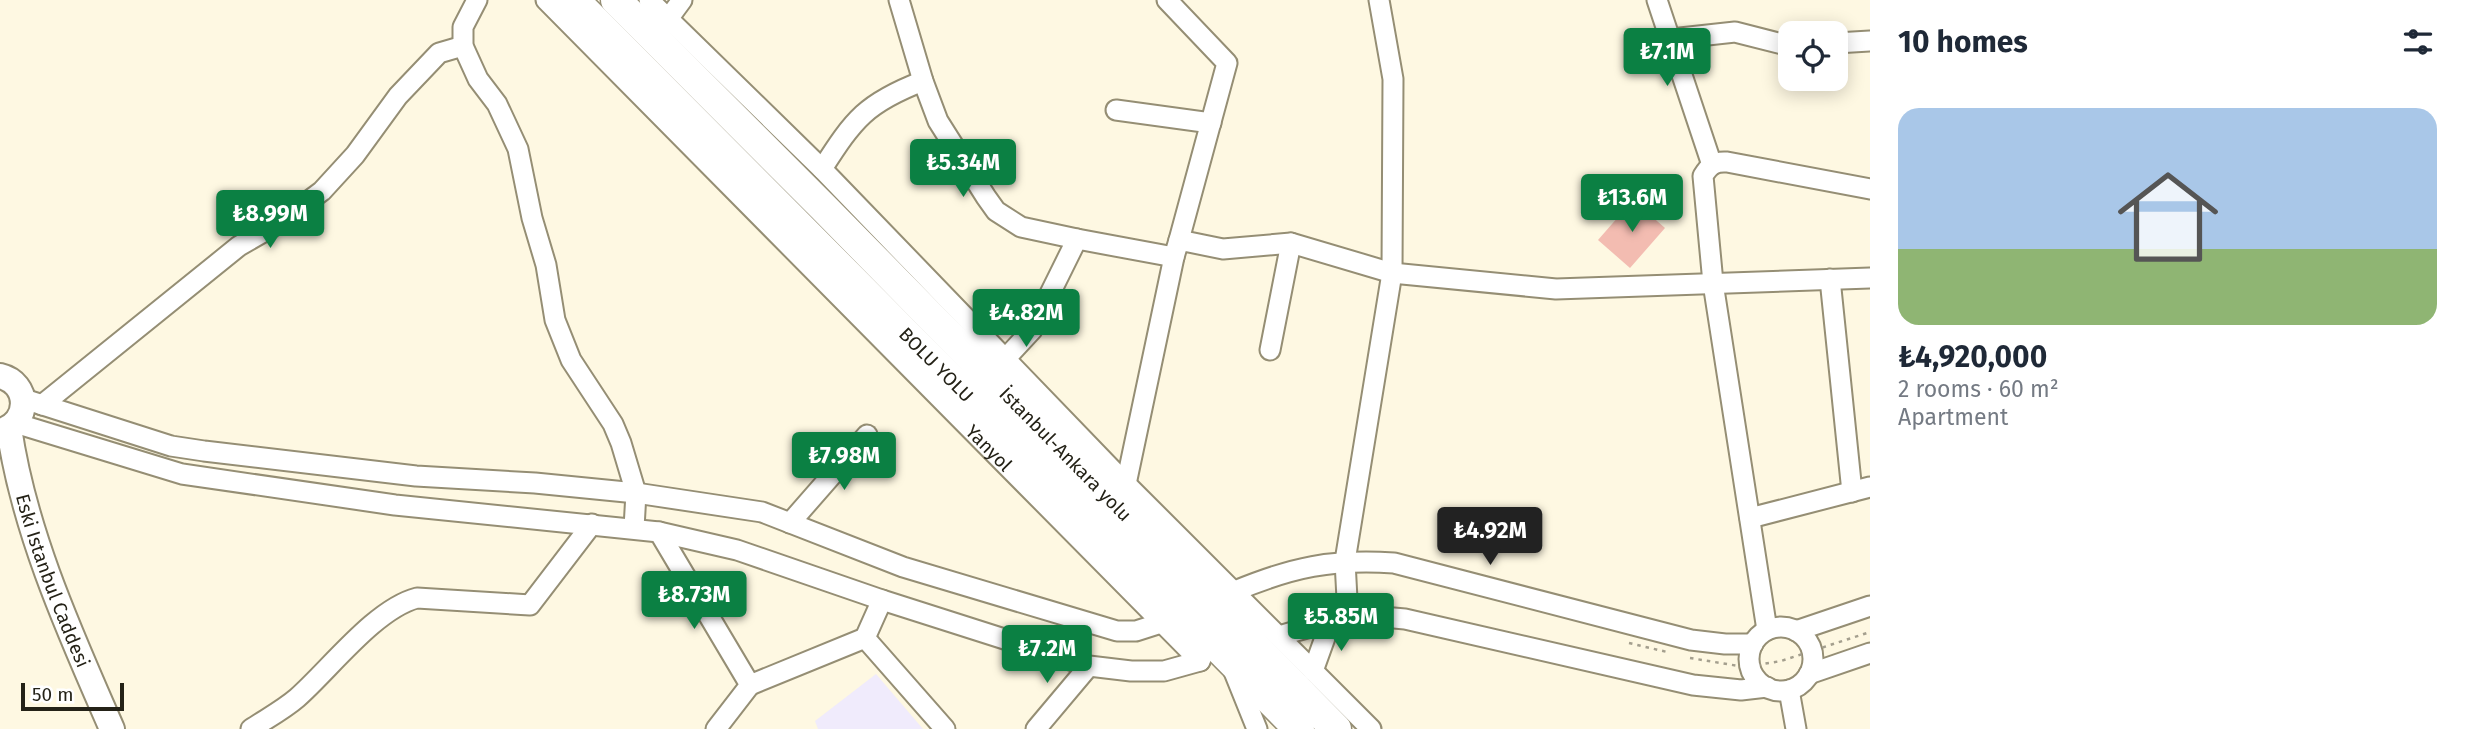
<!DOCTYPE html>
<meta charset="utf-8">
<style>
:root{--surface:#fff;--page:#f2f2f3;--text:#1f2937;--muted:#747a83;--accent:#0b8043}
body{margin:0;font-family:"Fira Sans",sans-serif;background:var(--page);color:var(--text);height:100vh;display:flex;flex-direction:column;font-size:26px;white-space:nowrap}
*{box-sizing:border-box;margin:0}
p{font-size:23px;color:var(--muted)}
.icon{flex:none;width:38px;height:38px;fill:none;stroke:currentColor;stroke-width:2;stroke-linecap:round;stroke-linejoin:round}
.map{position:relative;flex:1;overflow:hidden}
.panel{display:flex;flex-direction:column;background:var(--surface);width:595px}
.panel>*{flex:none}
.buttons{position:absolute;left:1778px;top:21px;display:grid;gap:14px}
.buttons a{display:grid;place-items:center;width:70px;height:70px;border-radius:14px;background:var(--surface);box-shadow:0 4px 18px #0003;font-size:35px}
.scale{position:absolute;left:21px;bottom:18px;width:103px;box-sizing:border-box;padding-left:7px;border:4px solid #242217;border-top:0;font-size:19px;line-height:24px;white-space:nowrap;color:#242217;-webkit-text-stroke:5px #fff;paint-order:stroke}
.price{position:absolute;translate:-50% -60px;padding:0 16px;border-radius:7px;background:var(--accent);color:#fff;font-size:23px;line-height:46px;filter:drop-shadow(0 2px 4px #0008)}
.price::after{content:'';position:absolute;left:50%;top:42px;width:21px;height:16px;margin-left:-10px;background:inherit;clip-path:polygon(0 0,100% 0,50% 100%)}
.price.selected{background:#222;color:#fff}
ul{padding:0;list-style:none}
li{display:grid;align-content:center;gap:14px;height:371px;padding:0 28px}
li span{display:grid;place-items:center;height:217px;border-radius:21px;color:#555}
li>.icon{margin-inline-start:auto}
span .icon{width:126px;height:126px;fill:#fffc;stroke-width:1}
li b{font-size:30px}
h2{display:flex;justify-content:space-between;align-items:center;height:84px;padding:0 28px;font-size:30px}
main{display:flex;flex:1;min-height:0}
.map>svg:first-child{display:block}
.education{fill:#f0ebfc}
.building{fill:#f3bcb1}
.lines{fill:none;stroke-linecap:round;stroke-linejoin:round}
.minor-casing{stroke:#958e74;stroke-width:23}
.major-casing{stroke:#958e74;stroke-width:28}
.highway-casing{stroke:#958e74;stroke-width:33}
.path{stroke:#a49f8e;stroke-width:2.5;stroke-dasharray:3.5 5;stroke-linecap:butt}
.minor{stroke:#fff;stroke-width:19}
.major{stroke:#fff;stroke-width:24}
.highway{stroke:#fff;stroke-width:30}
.labels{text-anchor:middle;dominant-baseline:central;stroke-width:5;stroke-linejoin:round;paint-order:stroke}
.street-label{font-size:19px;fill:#242217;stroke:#fff}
</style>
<main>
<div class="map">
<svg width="1870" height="729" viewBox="0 0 1870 729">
<rect width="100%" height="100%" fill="#fef8e2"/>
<path class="education" d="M876 674 923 729H818L815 721Z"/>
<path class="building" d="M1633 200 1665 228 1630 268 1598 240Z"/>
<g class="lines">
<g class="minor-casing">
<g id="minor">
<path d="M477 0 463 27V46L478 79 497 104 518 149 532 218 546 265 555 320 571 360 613 424 621 443 636 493 634 528"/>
<path id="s1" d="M546 0 1200 661 1204 652"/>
<path d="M649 0 822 169 1126 484 1371 729"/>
<path d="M899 0 923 81 938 121 986 197 996 211 1021 227 1077 239 1032 330 1006 358"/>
<path d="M1167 0 1227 63 1179 240"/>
<path d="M1657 0 1712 165"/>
<path d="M668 19 682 0"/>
<path d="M1671 39 1735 32 1790 46"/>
<path d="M1836 43 1870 41"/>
<path d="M1116 110 1211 123"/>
<path d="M822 169C854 119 866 103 923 81"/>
<path d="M1077 239 1174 257 1126 484"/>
<path d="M1174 257 1179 240 1223 249 1291 243 1392 273 1556 289 1870 278"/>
<path d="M1830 279 1852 492"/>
<path d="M1270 350 1291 243"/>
<path d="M24 399 171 446 204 451 416 476 535 483 636 493 762 512 903 567 1117 631H1136L1161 623"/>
<path d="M42 405 239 246 279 223 322 191 355 155 398 96 439 53 463 46"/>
<path d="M15 423 182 474 395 505 659 532 737 550 882 600 1089 666 1131 671H1164L1200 661"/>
<path d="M1750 518 1870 487"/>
<path d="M790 523 867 435"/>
<path d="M659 532 750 685 716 729"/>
<path d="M1235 591C1293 567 1331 559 1394 563L1691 640 1725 644H1753"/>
<path d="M1348 618 1345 561 1392 273 1393 79 1379 0"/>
<circle cx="1781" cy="659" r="32"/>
<path d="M1767 630 1713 283 1703 176C1709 166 1714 161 1727 162L1870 189"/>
<path d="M1796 631 1870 606"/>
<path d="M1279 636C1326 622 1356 614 1405 619L1693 685 1741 690 1767 687"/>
<path d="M865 638 945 729"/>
<path d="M1313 671 1331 621"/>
<path d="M1234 672 1257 729"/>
<path d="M1809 674 1870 653"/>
<path d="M750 685 865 638 882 600"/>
<path d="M1789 690 1796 729"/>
<path d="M251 729C266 719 283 710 297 698 330 669 375 609 417 598L530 605 592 524"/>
<path d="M1036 729 1089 666"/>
</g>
</g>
<g class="major-casing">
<g id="major">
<path d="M0 376C30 383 31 423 0 431"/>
<path id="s2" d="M9 428C24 532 70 633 112 729"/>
</g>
</g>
<g class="highway-casing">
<g id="highway">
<path id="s3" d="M574 0 1299 729"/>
<path id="s4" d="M616 0 823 207 1336 729"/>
</g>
</g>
<path class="path" d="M1629 643 1667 652
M1690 658 1745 667 1781 661 1870 632"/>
<use href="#minor" class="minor"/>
<use href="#major" class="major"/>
<use href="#highway" class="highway"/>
</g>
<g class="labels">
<g class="street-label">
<text stroke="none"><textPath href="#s3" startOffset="514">BOLU YOLU</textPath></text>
<text stroke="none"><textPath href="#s1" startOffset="630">Yanyol</textPath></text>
<text stroke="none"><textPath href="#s4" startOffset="639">İstanbul-Ankara yolu</textPath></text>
<text stroke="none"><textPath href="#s2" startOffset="159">Eski Istanbul Caddesi</textPath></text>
</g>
</g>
</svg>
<div class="buttons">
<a><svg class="icon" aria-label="locate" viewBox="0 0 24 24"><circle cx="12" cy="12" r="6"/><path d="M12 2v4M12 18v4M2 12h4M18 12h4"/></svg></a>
</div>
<div class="scale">50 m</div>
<b class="price" style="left:1667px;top:88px">₺7.1M</b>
<b class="price" style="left:963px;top:199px">₺5.34M</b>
<b class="price" style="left:1632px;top:234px">₺13.6M</b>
<b class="price" style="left:270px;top:250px">₺8.99M</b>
<b class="price" style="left:1026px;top:349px">₺4.82M</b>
<b class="price" style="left:844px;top:492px">₺7.98M</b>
<b class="price selected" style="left:1490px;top:567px">₺4.92M</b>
<b class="price" style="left:694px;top:631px">₺8.73M</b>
<b class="price" style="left:1341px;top:653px">₺5.85M</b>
<b class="price" style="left:1047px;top:685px">₺7.2M</b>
</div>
<section class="panel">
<h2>10 homes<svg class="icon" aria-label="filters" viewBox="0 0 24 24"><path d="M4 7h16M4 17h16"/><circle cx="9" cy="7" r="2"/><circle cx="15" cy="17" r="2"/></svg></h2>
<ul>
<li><span style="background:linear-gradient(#a9c7e8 65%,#8fb573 0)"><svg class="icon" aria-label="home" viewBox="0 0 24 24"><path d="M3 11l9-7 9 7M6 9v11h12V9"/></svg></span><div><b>₺4,920,000</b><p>2 rooms · 60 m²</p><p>Apartment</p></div></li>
</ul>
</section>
</main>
